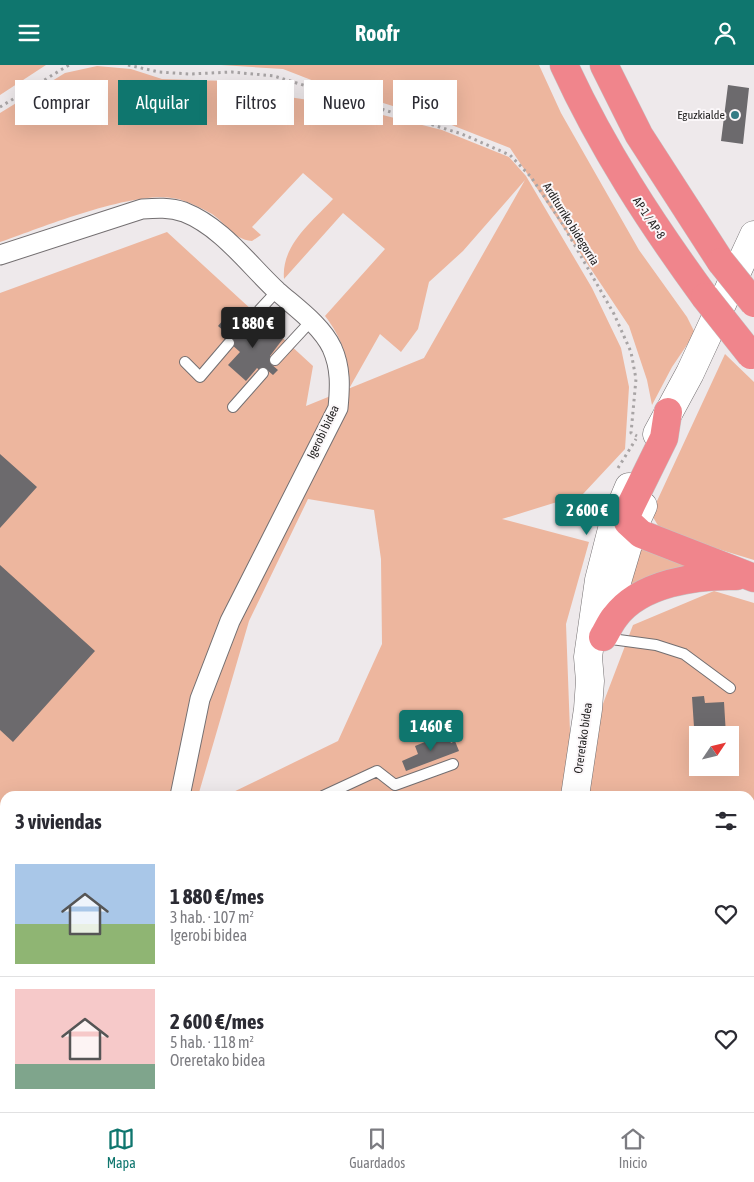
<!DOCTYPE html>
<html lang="es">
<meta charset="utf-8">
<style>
:root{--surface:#fff;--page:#f2f2f3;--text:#2b2b33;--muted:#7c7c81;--line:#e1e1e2;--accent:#0f766e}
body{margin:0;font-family:"Asap Condensed",sans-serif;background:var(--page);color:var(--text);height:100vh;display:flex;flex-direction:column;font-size:19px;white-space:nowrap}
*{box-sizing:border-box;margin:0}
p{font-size:16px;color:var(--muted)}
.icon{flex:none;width:28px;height:28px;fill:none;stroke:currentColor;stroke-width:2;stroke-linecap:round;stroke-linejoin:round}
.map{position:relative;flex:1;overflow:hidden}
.details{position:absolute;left:0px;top:726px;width:755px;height:321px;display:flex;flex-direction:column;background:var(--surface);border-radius:15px 15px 0 0;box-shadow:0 5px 20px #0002}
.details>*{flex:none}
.top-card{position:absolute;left:15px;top:15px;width:500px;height:45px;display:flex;gap:10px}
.needle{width:32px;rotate:55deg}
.buttons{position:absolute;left:689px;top:661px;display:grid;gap:10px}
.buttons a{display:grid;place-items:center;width:50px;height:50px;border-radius:0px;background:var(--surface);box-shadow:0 5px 20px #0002;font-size:25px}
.price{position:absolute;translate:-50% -42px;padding:0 11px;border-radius:5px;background:var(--accent);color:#fff;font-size:16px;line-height:32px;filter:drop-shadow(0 1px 2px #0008)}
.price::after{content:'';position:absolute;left:50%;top:30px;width:15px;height:11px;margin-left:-8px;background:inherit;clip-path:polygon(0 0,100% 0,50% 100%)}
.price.selected{background:#222;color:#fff}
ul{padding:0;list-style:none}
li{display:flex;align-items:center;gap:15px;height:125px;padding:0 15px}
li+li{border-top:1px solid var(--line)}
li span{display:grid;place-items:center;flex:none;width:140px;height:100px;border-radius:0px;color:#555}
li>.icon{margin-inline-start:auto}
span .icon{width:60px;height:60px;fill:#fffc;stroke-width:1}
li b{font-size:21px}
h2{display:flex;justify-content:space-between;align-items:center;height:60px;padding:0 15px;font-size:21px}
.chip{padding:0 18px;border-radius:0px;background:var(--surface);box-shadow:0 5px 20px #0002;font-size:18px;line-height:45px}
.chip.selected{background:var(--accent);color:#fff}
header{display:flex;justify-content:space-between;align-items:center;height:65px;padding:0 15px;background:var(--accent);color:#fff;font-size:22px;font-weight:700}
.menu{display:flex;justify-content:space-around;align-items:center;height:70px;border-top:1px solid var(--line);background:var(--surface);font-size:14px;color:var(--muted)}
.menu a{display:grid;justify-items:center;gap:2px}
.menu .selected{color:var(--accent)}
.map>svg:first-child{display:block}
.green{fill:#edb69e;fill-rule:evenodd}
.building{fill:#6c6a6d}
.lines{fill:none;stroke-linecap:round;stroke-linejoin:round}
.service-casing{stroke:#736f71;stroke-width:12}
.minor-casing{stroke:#736f71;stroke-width:21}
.secondary-casing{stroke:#736f71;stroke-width:29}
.motorway-casing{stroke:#c5c5c5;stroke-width:29}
.path{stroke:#a8a4a5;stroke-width:3;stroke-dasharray:2.5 4;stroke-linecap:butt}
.service{stroke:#fff;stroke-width:10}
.minor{stroke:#fff;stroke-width:19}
.secondary{stroke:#fff;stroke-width:28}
.motorway{stroke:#f0858c;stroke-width:28}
.motorway-bridge-casing{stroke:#c5c5c5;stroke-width:29;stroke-linecap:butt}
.motorway-bridge{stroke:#f0858c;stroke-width:28}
.poi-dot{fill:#347c85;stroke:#fbf7f9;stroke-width:2}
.labels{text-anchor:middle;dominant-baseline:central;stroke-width:4;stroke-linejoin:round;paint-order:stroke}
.poi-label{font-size:12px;fill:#201f1f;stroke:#fbf7f9;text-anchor:end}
.street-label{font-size:12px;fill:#201f1f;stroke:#fbf7f9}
</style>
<header><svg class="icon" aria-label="menu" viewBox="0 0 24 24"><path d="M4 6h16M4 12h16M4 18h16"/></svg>Roofr<svg class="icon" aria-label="person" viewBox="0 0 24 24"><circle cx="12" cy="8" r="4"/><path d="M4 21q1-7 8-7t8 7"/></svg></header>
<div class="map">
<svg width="754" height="1047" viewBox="0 0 754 1047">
<rect width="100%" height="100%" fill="#eee9eb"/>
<path class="green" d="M0 0H46L0 30Z
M221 0H539L561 48 639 185 687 252 695 268 672 302 652 340 647 315 629 261 510 83 444 57 319 18 283 4Z
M97 1 131 4 162 14 226 16 289 32 347 41 442 65 509 92 526 111 592 223 621 283 629 322 625 384 583 429 502 454 589 477 566 559 572 720 633 560 714 526 754 538V1047H639L640 1042H750V731H225L338 676 382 579 381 494 374 445 308 434 249 556 198 731H5V1042H558V1047H0V228L167 167 313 301 306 341 424 293 525 115 463 186 429 217 418 264 401 287 380 269 350 322C349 294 342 273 325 251L385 184 343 148 284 214C281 180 312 157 333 134L303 108 252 162 261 170 252 176C232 174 227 159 212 149 203 144 193 139 184 136 146 119 41 163 0 177V48L65 8ZM698 670H730V702H698Z
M725 289 754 317V495L662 467 651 449Z
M635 480 700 500 622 534Z"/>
<path class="building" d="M728 20 749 23 743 79 721 76Z
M223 255 231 262 234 259 252 274 269 257 285 271 270 291 275 295 271 299 278 305 273 310 267 305 264 309 257 303 246 316 228 300 240 287 222 271 225 267 218 261Z
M0 389 37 422 0 463Z
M0 500 95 586 13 677 0 665Z
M704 631 705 638 724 637 726 670H700V662H694L692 632Z
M447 668 451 678 455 676 459 686 406 706 402 696 418 689 415 681Z"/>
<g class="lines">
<g class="service-casing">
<path id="service" d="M241 265 277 226
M275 295 311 256
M185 297 200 312 229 278
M233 342 263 308
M604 573 656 580 684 589 730 623
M323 731 377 706 395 720 453 699"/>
</g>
<g class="minor-casing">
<path id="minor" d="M0 190 142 144C156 143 170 142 184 147 222 162 248 199 277 226 295 242 321 260 332 283 341 303 340 322 338 343L230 556 200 634 180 731
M202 1042 203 1047"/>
</g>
<g class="secondary-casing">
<path id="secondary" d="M657 369 690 308 754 170
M611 537 633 463 643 441
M575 731 588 644 590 616 588 592 599 515 613 460 629 422
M624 1047V1042"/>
</g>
<g class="motorway-casing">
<path id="motorway" d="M564 0C602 83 651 158 705 232
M604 0 639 70 721 197
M668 347 664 373 631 440 627 449 628 457 641 469 754 513
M603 572C607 566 610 558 615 552 640 518 697 510 736 511"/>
</g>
<path class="path" d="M128 0 159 7 190 9 232 7 274 11 462 69 510 90 531 112 562 158 614 249 631 287 636 314 631 368 637 371
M0 42 69 0
M618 403 636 374"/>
<use href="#service" class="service"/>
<use href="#minor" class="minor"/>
<use href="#secondary" class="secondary"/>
<use href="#motorway" class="motorway"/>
<g class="motorway-bridge-casing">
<path id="motorway-bridge" d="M721 197 754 238
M705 232 751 290"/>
</g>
<use href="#motorway-bridge" class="motorway-bridge"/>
</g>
<circle class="poi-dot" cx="735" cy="50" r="5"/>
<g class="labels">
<g class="poi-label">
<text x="725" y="50">Eguzkialde</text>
</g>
<g class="street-label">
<text transform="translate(649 153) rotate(56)">AP-1 / AP-8</text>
<text transform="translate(571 159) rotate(58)">Arditurriko bidegorria</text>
<text transform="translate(323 367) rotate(-64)">Igerobi bidea</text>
<text transform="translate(583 673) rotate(-82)">Oreretako bidea</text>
</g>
</g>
</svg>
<div class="buttons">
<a><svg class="needle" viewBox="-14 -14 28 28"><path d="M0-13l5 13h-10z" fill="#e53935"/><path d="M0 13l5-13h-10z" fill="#7c7c81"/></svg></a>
</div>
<b class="price selected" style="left:253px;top:284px">1 880 €</b>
<b class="price" style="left:587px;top:471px">2 600 €</b>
<b class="price" style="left:431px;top:687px">1 460 €</b>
<div class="top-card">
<a class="chip">Comprar</a>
<a class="chip selected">Alquilar</a>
<a class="chip">Filtros</a>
<a class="chip">Nuevo</a>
<a class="chip">Piso</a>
</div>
<section class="details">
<h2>3 viviendas<svg class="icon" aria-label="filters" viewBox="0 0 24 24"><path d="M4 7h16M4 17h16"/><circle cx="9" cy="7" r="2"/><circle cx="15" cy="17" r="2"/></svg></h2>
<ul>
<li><span style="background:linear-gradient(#a9c7e8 60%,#8fb573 0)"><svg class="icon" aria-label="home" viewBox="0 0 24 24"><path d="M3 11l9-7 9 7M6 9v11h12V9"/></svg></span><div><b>1 880 €/mes</b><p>3 hab. · 107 m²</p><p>Igerobi bidea</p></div><svg class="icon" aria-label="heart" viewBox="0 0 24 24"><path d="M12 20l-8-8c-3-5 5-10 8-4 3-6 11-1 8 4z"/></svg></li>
<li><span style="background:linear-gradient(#f6c9c9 75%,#7fa58c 0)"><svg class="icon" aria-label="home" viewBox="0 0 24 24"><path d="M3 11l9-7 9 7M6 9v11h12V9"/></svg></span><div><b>2 600 €/mes</b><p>5 hab. · 118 m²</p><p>Oreretako bidea</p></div><svg class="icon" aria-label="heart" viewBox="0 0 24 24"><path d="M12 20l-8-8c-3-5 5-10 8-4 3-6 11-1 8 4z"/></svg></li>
</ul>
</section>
</div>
<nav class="menu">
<a class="selected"><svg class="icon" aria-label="map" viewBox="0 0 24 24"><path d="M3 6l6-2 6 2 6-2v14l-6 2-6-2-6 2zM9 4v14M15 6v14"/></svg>Mapa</a>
<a><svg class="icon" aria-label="saved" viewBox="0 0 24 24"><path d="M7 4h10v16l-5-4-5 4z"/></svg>Guardados</a>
<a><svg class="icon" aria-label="home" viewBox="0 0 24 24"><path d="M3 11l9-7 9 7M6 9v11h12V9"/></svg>Inicio</a>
</nav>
